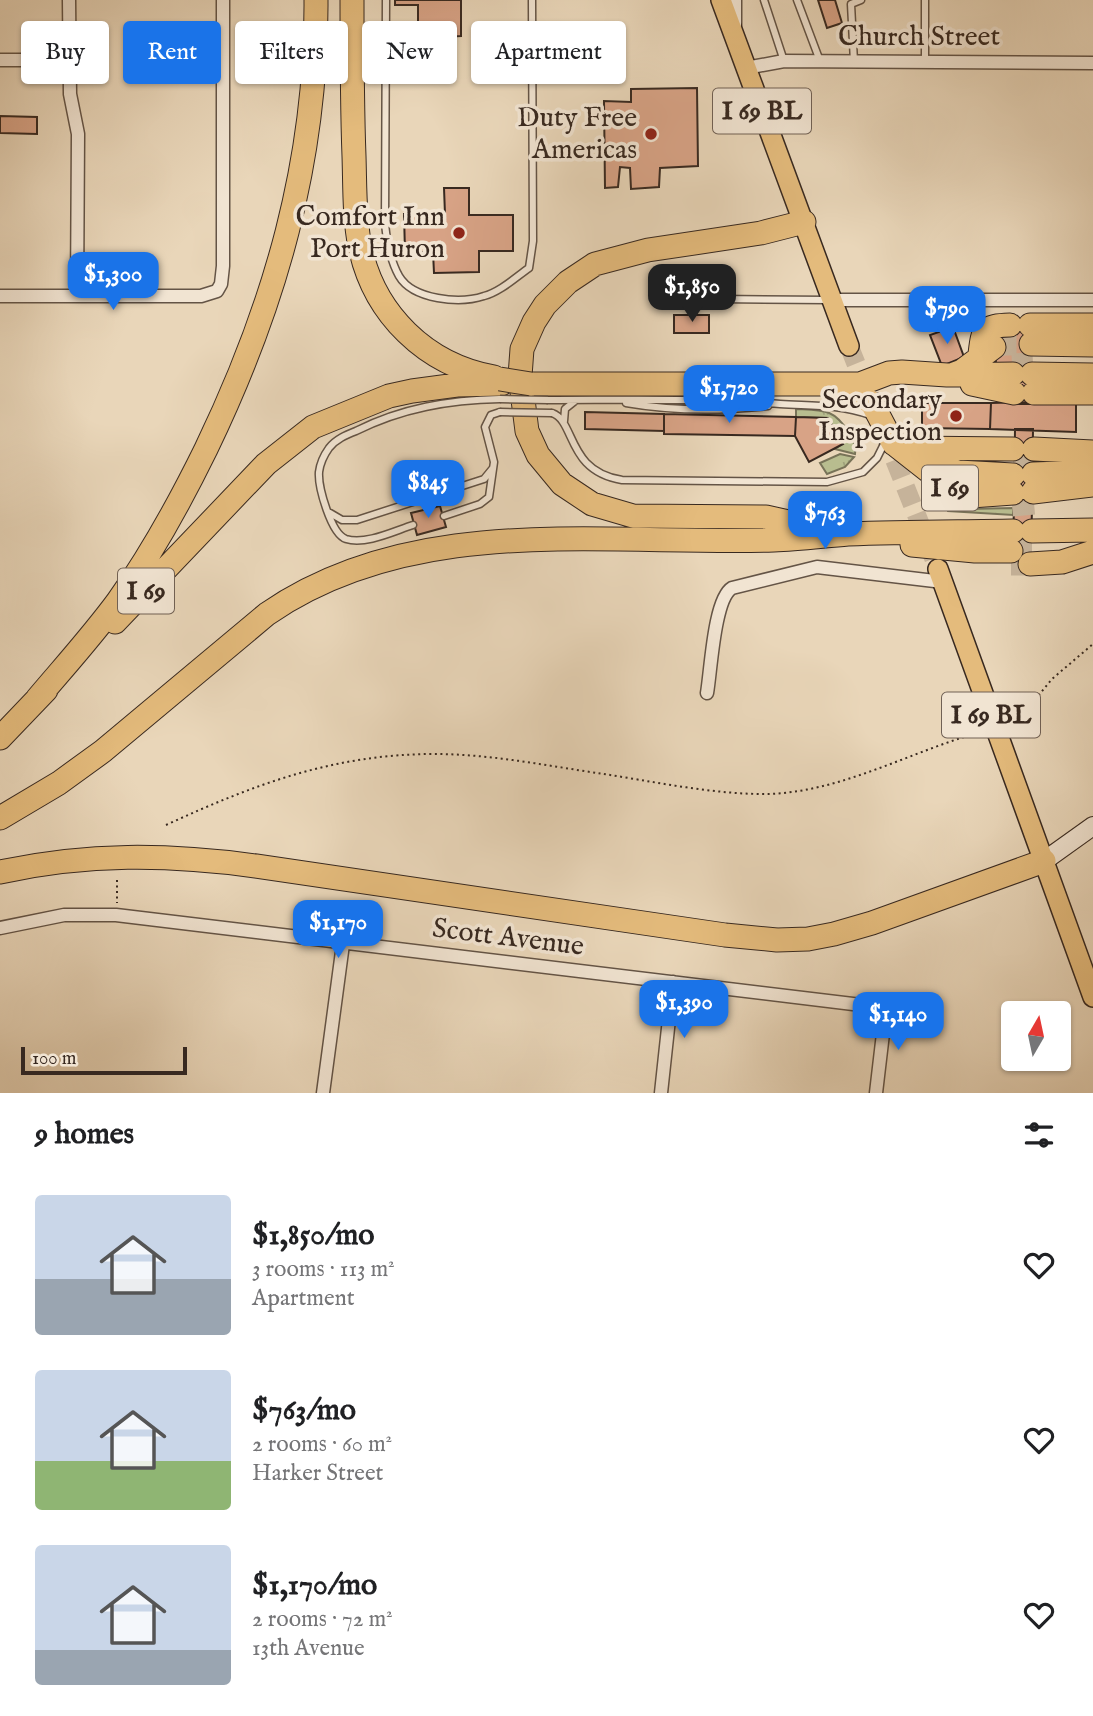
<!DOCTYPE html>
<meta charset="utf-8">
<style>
:root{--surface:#fff;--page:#f6f6f6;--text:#202124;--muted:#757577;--accent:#1a73e8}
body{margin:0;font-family:"IM FELL English",serif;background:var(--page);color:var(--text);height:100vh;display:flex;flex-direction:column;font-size:26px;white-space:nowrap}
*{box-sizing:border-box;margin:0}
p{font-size:23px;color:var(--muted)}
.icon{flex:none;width:38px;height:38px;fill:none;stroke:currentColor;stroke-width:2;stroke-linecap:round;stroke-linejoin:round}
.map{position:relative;height:1093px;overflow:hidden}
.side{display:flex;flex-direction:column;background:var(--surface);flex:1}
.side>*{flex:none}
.banner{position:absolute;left:21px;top:21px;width:700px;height:63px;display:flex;gap:14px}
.needle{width:46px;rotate:9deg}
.controls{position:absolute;left:1001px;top:1001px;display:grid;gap:14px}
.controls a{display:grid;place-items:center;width:70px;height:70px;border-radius:7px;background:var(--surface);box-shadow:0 2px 5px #0004;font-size:35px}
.scale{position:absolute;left:21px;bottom:18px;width:166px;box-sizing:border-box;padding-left:7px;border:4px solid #382920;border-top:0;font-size:19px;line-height:24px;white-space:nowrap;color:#382920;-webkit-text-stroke:5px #f1e4d2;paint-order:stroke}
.price{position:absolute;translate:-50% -60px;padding:0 16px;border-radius:14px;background:var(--accent);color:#fff;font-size:23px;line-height:46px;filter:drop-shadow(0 2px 4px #0008)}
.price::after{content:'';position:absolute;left:50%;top:42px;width:21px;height:16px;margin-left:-10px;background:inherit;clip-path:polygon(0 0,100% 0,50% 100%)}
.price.current{background:#222;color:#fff}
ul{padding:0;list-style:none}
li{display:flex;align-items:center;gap:21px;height:175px;padding:0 35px}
li span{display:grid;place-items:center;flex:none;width:196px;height:140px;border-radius:7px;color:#555}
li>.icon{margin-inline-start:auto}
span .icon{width:84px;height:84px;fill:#fffc;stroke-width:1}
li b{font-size:30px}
h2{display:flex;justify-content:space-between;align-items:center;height:84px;padding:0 35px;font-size:30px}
.pill{padding:0 24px;border-radius:7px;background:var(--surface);box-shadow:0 2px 5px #0004;font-size:24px;line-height:63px}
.pill.current{background:var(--accent);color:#fff}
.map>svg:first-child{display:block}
.grass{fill:url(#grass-tufts);stroke:#787358;stroke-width:2}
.building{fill:#d8a386;stroke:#382920;stroke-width:2}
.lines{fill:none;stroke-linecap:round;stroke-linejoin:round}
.primary-tunnel{stroke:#c6b39a;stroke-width:19;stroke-dasharray:19 10;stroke-linecap:butt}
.highway-tunnel{stroke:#c6b39a;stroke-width:23;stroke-dasharray:23 11;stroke-linecap:butt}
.lane-casing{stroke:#645446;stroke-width:9}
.street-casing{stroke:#645446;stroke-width:15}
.secondary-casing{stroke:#382920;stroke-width:20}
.primary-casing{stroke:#382920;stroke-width:22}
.highway-casing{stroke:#382920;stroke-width:25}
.path{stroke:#382920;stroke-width:2;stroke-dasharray:2 3.5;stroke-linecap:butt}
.lane{stroke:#f1e4d2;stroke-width:6}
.street{stroke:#f1e4d2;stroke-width:12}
.secondary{stroke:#f1e4d2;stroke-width:18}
.primary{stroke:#e4bb7c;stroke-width:19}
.highway{stroke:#e4bb7c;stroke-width:23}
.lane-bridge-casing{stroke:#645446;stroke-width:9;stroke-linecap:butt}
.highway-bridge-casing{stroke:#382920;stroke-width:25;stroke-linecap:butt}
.lane-bridge{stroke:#f1e4d2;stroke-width:6}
.highway-bridge{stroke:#e4bb7c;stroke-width:23}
.poi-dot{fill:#8f2418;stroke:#f1e4d2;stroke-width:2.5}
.labels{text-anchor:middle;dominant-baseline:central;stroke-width:7;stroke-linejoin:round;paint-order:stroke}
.shield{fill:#f1e4d2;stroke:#706155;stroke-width:2}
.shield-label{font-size:26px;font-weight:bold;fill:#382920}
.street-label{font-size:28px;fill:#382920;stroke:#f1e4d2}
.poi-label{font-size:28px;fill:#382920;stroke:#f1e4d2;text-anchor:end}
</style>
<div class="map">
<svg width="1093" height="1093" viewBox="0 0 1093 1093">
<defs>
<pattern id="grass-tufts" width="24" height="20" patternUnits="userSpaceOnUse" patternTransform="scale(1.75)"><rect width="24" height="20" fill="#b8bd8f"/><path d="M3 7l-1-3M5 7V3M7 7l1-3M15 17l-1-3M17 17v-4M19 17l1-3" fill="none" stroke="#9fa27b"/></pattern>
</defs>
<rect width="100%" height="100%" fill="#e9d6b9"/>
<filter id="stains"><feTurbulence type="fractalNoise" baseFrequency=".00286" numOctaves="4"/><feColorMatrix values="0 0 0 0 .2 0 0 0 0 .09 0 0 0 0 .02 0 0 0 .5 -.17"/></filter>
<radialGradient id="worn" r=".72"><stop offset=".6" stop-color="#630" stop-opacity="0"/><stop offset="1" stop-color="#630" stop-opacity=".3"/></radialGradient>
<path class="grass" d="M796 409C822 410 834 408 849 433 853 440 856 446 855 454L835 449 842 444 827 418 796 417Z
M840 454 854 457 845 467 827 474 820 463Z
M946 504 966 509 1013 508V515L948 511Z"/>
<path class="building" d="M395 0H461V36L418 38V5H395Z
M818 0H835L842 23 827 28Z
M697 88 698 166 660 168 659 187 631 189 630 168 620 167 618 187 605 188 604 101 631 102V89Z
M0 116 37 117V134L0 133Z
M444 188H469V215H513V251H479V272L434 273 433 252H405L404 214H445Z
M674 315H709V333H674Z
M1029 323 1033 404H1015L996 364 994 332Z
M953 327 964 357 942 366 930 335Z
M1076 401V432L990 429 991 403Z
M922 403H991L990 429 922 428Z
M585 412 664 414V431L585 429Z
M664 414 796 417 795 436 664 434Z
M796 417 828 418 843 444 809 462 795 436Z
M1015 429H1033L1032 511 1014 510Z
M440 506 446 527 417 535 411 513Z
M1014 510 1032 511 1030 566 1012 565Z"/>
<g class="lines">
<path class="primary-tunnel" d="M849 346 869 396
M884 433 938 569"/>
<path class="highway-tunnel" d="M994 347 1003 344H1031
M1012 365 1033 364
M1013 462H1034
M1012 505 1034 503
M1012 541H1032
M1011 564H1030"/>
<g class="lane-casing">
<path id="lane" d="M386 0 385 224C387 243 390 260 399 276 413 300 460 304 484 296 500 292 516 277 529 268L533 241 532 0
M764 0 784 61
M797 0 820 61
M854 62 851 4 861 0
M925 62V0
M719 299 829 300
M548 400C625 400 702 398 780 404 812 406 838 404 870 415
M626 403C672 411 722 411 768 406
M552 413C576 421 566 471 622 480L827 482 863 472 877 458 885 442
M564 421 565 409 575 401
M330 513 342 520H357L484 479 493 468
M444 516 480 504 489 497 494 462 485 427 491 415 500 412
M413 525C394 531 366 545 346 539 331 534 318 487 319 472 320 464 324 455 329 448 336 439 346 435 356 431 402 408 449 400 500 399"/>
</g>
<g class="street-casing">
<path id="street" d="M69 0 70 94 78 134 77 296
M735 0V25
M0 60H69
M746 68 784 61 1093 63
M0 296H201L217 291 221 284 223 266V0
M831 300H1093
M707 693C711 670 714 599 732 588L817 567 943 582
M0 928 64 915H116L886 1008 876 1093
M323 1093 343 944
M661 1093 673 982"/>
</g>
<g class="secondary-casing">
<path id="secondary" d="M1044 861 1093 826"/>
</g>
<g class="primary-casing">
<path id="primary" d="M721 0 849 346
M938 569 1093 997"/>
</g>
<g class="highway-casing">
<path id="highway" d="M352 0C352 52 352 104 354 156 355 186 354 217 360 247 374 314 426 365 494 377
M804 222 761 233 648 250 595 264 568 282 545 305 534 322 522 349 520 376 527 431 538 455 562 484 592 504 633 516 766 517 820 529
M1030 325H1093
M1031 344 1093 345
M980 354C983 329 983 326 1010 325
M954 374 962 371 994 347
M1032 374 1093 375
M531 384H860L889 373 902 372 947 375 1013 374
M972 384 1014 393
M840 386 857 393 872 403 893 443 954 491 971 496 1013 493
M1034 393H1093
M894 444 908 448 1013 449
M1034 449 1093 452
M926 462 958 472 1013 475
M1033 474 1090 472
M1033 492 1093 485
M1032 531 1093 530
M912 545 975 551H1011
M1030 564 1062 562 1093 552
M115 622 266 464 313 427 389 396 412 391 457 385 501 384
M37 699C64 667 93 635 118 601 152 553 180 502 206 449 275 306 317 161 316 0
M0 738 46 690
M0 818 59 783 103 751 267 614C415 512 605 545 774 540 798 539 823 536 848 534 903 532 958 532 1013 531
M0 872C88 853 167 854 256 866L725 935 777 940 808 939 834 934 872 923 1044 861"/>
</g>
<path class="path" d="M1010 720 1024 713 1052 679 1093 644
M166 825C255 784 335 754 434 754 489 754 543 765 597 773 652 781 714 795 770 794 842 791 908 753 977 733
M117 880V903"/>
<use href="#lane" class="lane"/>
<use href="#street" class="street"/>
<use href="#secondary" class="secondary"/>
<use href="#primary" class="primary"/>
<use href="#highway" class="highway"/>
<g class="lane-bridge-casing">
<path id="lane-bridge" d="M500 399 548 400
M500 412 552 413"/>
</g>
<g class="highway-bridge-casing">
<path id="highway-bridge" d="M500 379 531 384"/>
</g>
<use href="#lane-bridge" class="lane-bridge"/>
<use href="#highway-bridge" class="highway-bridge"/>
</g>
<g class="poi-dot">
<circle cx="651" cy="134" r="7"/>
<circle cx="459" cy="233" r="7"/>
<circle cx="956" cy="416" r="7"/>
</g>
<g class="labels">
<g class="shield">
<rect x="713" y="88.5" width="98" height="45" rx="5"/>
<rect x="922" y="465.5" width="56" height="45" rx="5"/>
<rect x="118" y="568.5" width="56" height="45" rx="5"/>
<rect x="942" y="692.5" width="98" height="45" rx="5"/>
</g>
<g class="shield-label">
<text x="762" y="111">I 69 BL</text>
<text x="950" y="488">I 69</text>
<text x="146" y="591">I 69</text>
<text x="991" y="715">I 69 BL</text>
</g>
<g class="street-label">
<text x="919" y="37">Church Street</text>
<text transform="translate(508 938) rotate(7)">Scott Avenue</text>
</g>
<g class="poi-label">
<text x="637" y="118">Duty Free<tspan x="637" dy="32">Americas</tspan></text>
<text x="445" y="217">Comfort Inn<tspan x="445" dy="32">Port Huron</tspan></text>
<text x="942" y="400">Secondary<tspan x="942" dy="32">Inspection</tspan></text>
</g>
</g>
<rect width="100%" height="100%" filter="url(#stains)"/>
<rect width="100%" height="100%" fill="url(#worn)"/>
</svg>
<div class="controls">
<a><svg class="needle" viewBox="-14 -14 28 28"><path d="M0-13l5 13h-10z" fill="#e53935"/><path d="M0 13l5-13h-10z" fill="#757577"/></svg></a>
</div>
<div class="scale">100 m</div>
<b class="price" style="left:113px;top:312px">$1,300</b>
<b class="price current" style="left:692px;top:324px">$1,850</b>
<b class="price" style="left:947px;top:346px">$790</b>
<b class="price" style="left:729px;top:425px">$1,720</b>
<b class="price" style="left:428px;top:520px">$845</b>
<b class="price" style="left:825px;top:551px">$763</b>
<b class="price" style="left:338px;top:960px">$1,170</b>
<b class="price" style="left:684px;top:1040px">$1,390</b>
<b class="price" style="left:898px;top:1052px">$1,140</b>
<div class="banner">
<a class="pill">Buy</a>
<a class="pill current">Rent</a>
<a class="pill">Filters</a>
<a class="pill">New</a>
<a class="pill">Apartment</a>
</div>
</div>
<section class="side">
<h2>9 homes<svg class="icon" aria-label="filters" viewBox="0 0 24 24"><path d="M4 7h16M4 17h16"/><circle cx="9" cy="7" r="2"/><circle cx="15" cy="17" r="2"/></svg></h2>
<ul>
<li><span style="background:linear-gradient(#c9d6e8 60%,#9aa5b1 0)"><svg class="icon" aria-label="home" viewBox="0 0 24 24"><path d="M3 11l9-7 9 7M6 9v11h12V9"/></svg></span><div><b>$1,850/mo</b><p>3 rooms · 113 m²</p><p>Apartment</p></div><svg class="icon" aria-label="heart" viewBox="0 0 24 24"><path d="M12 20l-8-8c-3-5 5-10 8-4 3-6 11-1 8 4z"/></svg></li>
<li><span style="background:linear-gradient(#c9d6e8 65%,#8fb573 0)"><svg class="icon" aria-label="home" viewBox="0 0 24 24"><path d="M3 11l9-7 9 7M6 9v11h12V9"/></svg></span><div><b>$763/mo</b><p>2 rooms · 60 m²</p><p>Harker Street</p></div><svg class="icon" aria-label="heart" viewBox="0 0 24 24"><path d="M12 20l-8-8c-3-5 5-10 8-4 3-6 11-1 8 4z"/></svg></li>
<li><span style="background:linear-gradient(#c9d6e8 75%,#9aa5b1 0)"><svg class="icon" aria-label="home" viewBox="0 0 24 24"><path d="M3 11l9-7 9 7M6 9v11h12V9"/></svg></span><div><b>$1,170/mo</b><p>2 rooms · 72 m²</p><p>13th Avenue</p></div><svg class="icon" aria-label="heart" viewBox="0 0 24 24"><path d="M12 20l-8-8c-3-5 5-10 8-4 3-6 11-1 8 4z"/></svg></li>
</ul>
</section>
